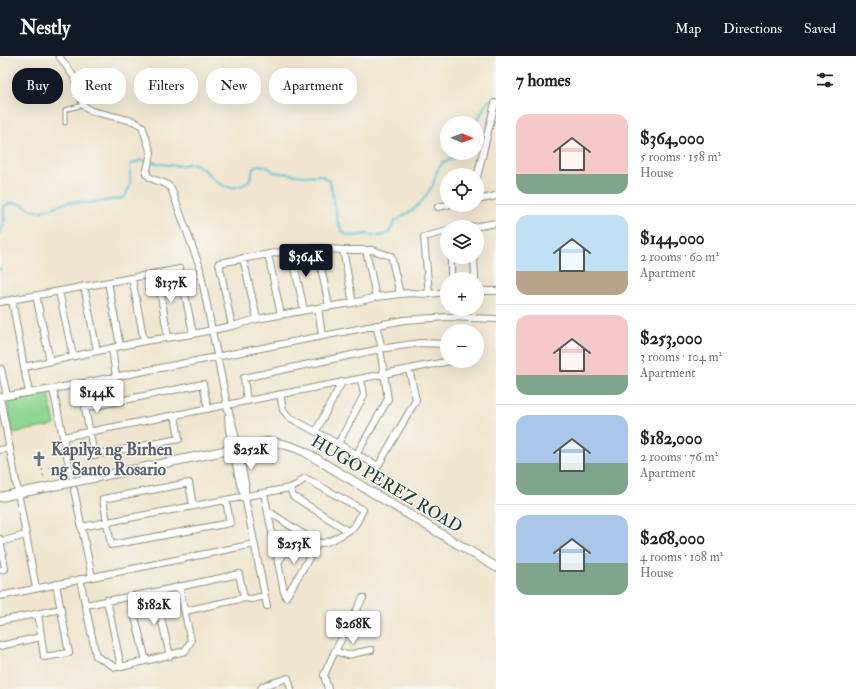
<!DOCTYPE html>
<meta charset="utf-8">
<style>
:root{--surface:#fff;--page:#f6f6f6;--text:#222;--muted:#767676;--line:#e0e0e0;--accent:#111827}
body{margin:0;font-family:"IM FELL Double Pica",serif;background:var(--page);color:var(--text);height:100vh;display:flex;flex-direction:column;font-size:15px;white-space:nowrap}
*{box-sizing:border-box;margin:0}
p{font-size:13px;color:var(--muted)}
.icon{flex:none;width:22px;height:22px;fill:none;stroke:currentColor;stroke-width:2;stroke-linecap:round;stroke-linejoin:round}
.map{position:relative;flex:1;overflow:hidden}
.sheet{display:flex;flex-direction:column;background:var(--surface);width:360px}
.sheet>*{flex:none}
.hud{position:absolute;left:12px;top:12px;width:380px;height:36px;display:flex;gap:8px}
.needle{width:26px;rotate:91deg}
.controls{position:absolute;left:440px;top:60px;display:grid;gap:8px}
.controls a{display:grid;place-items:center;width:44px;height:44px;border-radius:50%;background:var(--surface);box-shadow:0 4px 16px #0002;font-size:20px}
.price{position:absolute;translate:-50% -34px;padding:0 9px;border-radius:4px;background:#fff;color:#222;font-size:13px;line-height:26px;filter:drop-shadow(0 1px 2px #0008)}
.price::after{content:'';position:absolute;left:50%;top:24px;width:12px;height:9px;margin-left:-6px;background:inherit;clip-path:polygon(0 0,100% 0,50% 100%)}
.price.selected{background:var(--accent);color:#fff}
ul{padding:0;list-style:none}
li{display:flex;align-items:center;gap:12px;height:100px;padding:0 20px}
li+li{border-top:1px solid var(--line)}
li span{display:grid;place-items:center;flex:none;width:112px;height:80px;border-radius:12px;color:#555}
li>.icon{margin-inline-start:auto}
span .icon{width:48px;height:48px;fill:#fffc;stroke-width:1}
li b{font-size:17px}
h2{display:flex;justify-content:space-between;align-items:center;height:48px;padding:0 20px;font-size:17px}
.pill{padding:0 14px;border-radius:16px;background:var(--surface);box-shadow:0 4px 16px #0002;font-size:14px;line-height:36px}
.pill.selected{background:var(--accent);color:#fff}
header{display:flex;align-items:center;gap:24px;box-sizing:border-box;height:56px;padding:0 20px;background:var(--accent);color:#fff}
header strong{font-size:19px}
nav{display:flex;gap:22px;margin-inline-start:auto;font-size:14px}
main{display:flex;flex:1;min-height:0}
.map>svg:first-child{display:block}
.green{fill:#8fd691;stroke:#578a62}
.lines{fill:none;stroke-linecap:round;stroke-linejoin:round}
.stream{stroke:#5cc3d9;stroke-width:2}
.service-casing{stroke:#889181;stroke-width:5}
.minor-casing{stroke:#889181;stroke-width:8}
.tertiary-casing{stroke:#889181;stroke-width:10}
.path{stroke:#889181;stroke-width:1;stroke-dasharray:3 3;stroke-linecap:butt}
.service{stroke:#fff;stroke-width:3}
.minor{stroke:#fff;stroke-width:6}
.tertiary{stroke:#fff;stroke-width:8}
.labels{text-anchor:middle;dominant-baseline:central;stroke-width:3;stroke-linejoin:round;paint-order:stroke}
.worship-label{font-size:17px;font-weight:bold;fill:#5b616d;stroke:#f6f6f2;text-anchor:start}
.street-label{font-size:17px;fill:#1f3d34;stroke:#f6f6f2}
</style>
<header>
<strong>Nestly</strong>
<nav><a>Map</a><a>Directions</a><a>Saved</a></nav>
</header>
<main>
<div class="map">
<svg width="496" height="633" viewBox="0 0 496 633">
<rect width="100%" height="100%" fill="#f6f6f2"/>
<filter id="ink" filterUnits="userSpaceOnUse"><feTurbulence type="fractalNoise" baseFrequency=".025" numOctaves="2"/><feDisplacementMap in="SourceGraphic" scale="8" xChannelSelector="R" yChannelSelector="G"/><feConvolveMatrix kernelMatrix="1 2 1 2 8 2 1 2 1" color-interpolation-filters="sRGB"/></filter>
<filter id="wash" filterUnits="userSpaceOnUse"><feTurbulence type="fractalNoise" baseFrequency=".012" numOctaves="4" result="noise"/><feDisplacementMap in="SourceGraphic" scale="16" xChannelSelector="R" yChannelSelector="G"/><feGaussianBlur stdDeviation="0.9" result="paint"/><feColorMatrix in="noise" values="0 0 0 0 0 0 0 0 0 0 0 0 0 0 0 0 0 1.4 0 .05"/><feComposite in="paint" operator="in"/></filter>
<g filter="url(#wash)">
<rect width="100%" height="100%" fill="#f0e5ce"/>
<path class="green" d="M49 338 55 369 13 377 7 346Z"/>
<g class="lines">
<path class="stream" d="M474 67 480 60 486 47 496 41
M0 177 4 165V151L10 147 21 148 35 155H42L69 146 89 147 124 142 130 130V109L141 104C149 106 175 111 184 109 188 108 190 106 195 108 212 116 218 137 240 130 249 128 252 120 253 112L258 109 266 110 274 116 303 120 319 119 324 121 330 126 338 167 342 175 347 179 354 180 366 178 380 180 389 177 395 165 413 154 423 144 433 129 437 115 443 106 452 103 458 97
M0 212V214"/>
</g>
</g>
<g filter="url(#ink)">
<g class="lines">
<g class="service-casing">
<path id="service" d="M65 67V54L83 49"/>
</g>
<g class="minor-casing">
<path id="minor" d="M59 0 74 21 83 49 91 55 133 65 142 70 151 97 146 118C156 128 162 123 171 132L199 209 227 349 234 374 245 427V441L267 550
M477 121 495 47
M477 144 496 140
M438 151 448 149
M473 171 496 167
M317 192 329 250
M291 194 304 254
M343 194 353 247
M366 194 376 241
M268 198 281 259
M474 201 475 223
M243 202 257 263
M157 217 168 281
M132 222 144 285
M451 223V201
M108 226 120 290
M84 230 97 295
M59 235 73 300
M477 235H496
M429 238 424 181 447 175
M36 240 50 305
M12 244 24 311 144 285 193 278 232 270 257 263 318 252 353 247 376 241 409 237 429 238 447 236
M0 246 180 213 193 278
M318 252 322 279
M376 269 382 293
M232 270 219 207 291 194 317 192 343 194H372L391 200 400 238
M112 292 116 321
M24 311 29 337
M1 313 7 340
M53 333 71 419
M280 338 283 354 289 361 378 410 416 344 409 313
M0 341 53 333 404 264 448 261 496 263
M0 341 36 532
M247 345 244 322 380 293 420 287 447 288
M175 359 179 383 94 399 85 352 203 328 208 353
M228 361 229 374 240 428 243 436
M316 375 342 326
M63 381 450 305
M338 388 364 339 361 323
M0 394 10 392
M354 403 388 343 380 293
M290 432 293 440 348 475
M74 434 92 521
M264 437 284 536 286 541
M193 450 189 427 103 443 111 489 230 467 226 444
M81 471 290 432 297 429 305 422 363 454C360 459 358 466 354 470 350 475 327 488 321 487 312 486 278 461 268 455
M0 483 5 513 0 514
M0 486 26 479
M278 507 298 475
M80 523 96 600 115 611H121L185 595 191 585 179 530
M155 536 170 600
M0 540 254 488
M130 541 146 605
M286 541 318 487
M107 544 121 611
M85 549 155 536 239 518 244 542
M185 555 244 542 252 543 264 540
M38 558 44 601 69 597 56 528
M0 565 61 553
M0 590 41 581
M335 595 347 599 371 594
M261 633 263 630 288 622 291 633
M328 633 324 619 335 595 363 542"/>
</g>
<g class="tertiary-casing">
<path id="tertiary" d="M0 441 268 386C282 387 293 390 305 396L496 511"/>
</g>
<path class="path" d="M42 412 44 424"/>
<use href="#service" class="service"/>
<use href="#minor" class="minor"/>
<use href="#tertiary" class="tertiary"/>
</g>
</g>
<defs>
<g id="church-bare" transform="scale(1.2)"><path d="M-1.2-6h2.4v3.5h3.3v2.4h-3.3V6h-2.4V-.1h-3.3v-2.4h3.3Z" fill="#6b7280" stroke="#f6f6f2" stroke-width="2.5" paint-order="stroke"/></g>
</defs>
<g fill-rule="evenodd">
<use href="#church-bare" x="39" y="403"/>
</g>
<g class="labels">
<g class="worship-label">
<text x="51" y="393">Kapilya ng Birhen<tspan x="51" dy="20">ng Santo Rosario</tspan></text>
</g>
<g class="street-label">
<text transform="translate(387 428) rotate(31)">HUGO PEREZ ROAD</text>
</g>
</g>
</svg>
<div class="controls">
<a><svg class="needle" viewBox="-14 -14 28 28"><path d="M0-13l5 13h-10z" fill="#e53935"/><path d="M0 13l5-13h-10z" fill="#767676"/></svg></a>
<a><svg class="icon" aria-label="locate" viewBox="0 0 24 24"><circle cx="12" cy="12" r="6"/><path d="M12 2v4M12 18v4M2 12h4M18 12h4"/></svg></a>
<a><svg class="icon" aria-label="layers" viewBox="0 0 24 24"><path d="M12 4l9 5-9 5-9-5zM3 14l9 5 9-5"/></svg></a>
<a>+</a>
<a>−</a>
</div>
<b class="price selected" style="left:306px;top:222px">$364K</b>
<b class="price" style="left:171px;top:248px">$137K</b>
<b class="price" style="left:97px;top:358px">$144K</b>
<b class="price" style="left:251px;top:415px">$252K</b>
<b class="price" style="left:294px;top:509px">$253K</b>
<b class="price" style="left:154px;top:570px">$182K</b>
<b class="price" style="left:353px;top:589px">$268K</b>
<div class="hud">
<a class="pill selected">Buy</a>
<a class="pill">Rent</a>
<a class="pill">Filters</a>
<a class="pill">New</a>
<a class="pill">Apartment</a>
</div>
</div>
<section class="sheet">
<h2>7 homes<svg class="icon" aria-label="filters" viewBox="0 0 24 24"><path d="M4 7h16M4 17h16"/><circle cx="9" cy="7" r="2"/><circle cx="15" cy="17" r="2"/></svg></h2>
<ul>
<li><span style="background:linear-gradient(#f6c9c9 75%,#7fa58c 0)"><svg class="icon" aria-label="home" viewBox="0 0 24 24"><path d="M3 11l9-7 9 7M6 9v11h12V9"/></svg></span><div><b>$364,000</b><p>5 rooms · 158 m²</p><p>House</p></div></li>
<li><span style="background:linear-gradient(#bfe0f5 70%,#b9a48a 0)"><svg class="icon" aria-label="home" viewBox="0 0 24 24"><path d="M3 11l9-7 9 7M6 9v11h12V9"/></svg></span><div><b>$144,000</b><p>2 rooms · 60 m²</p><p>Apartment</p></div></li>
<li><span style="background:linear-gradient(#f6c9c9 75%,#7fa58c 0)"><svg class="icon" aria-label="home" viewBox="0 0 24 24"><path d="M3 11l9-7 9 7M6 9v11h12V9"/></svg></span><div><b>$253,000</b><p>3 rooms · 104 m²</p><p>Apartment</p></div></li>
<li><span style="background:linear-gradient(#a9c7e8 60%,#7fa58c 0)"><svg class="icon" aria-label="home" viewBox="0 0 24 24"><path d="M3 11l9-7 9 7M6 9v11h12V9"/></svg></span><div><b>$182,000</b><p>2 rooms · 76 m²</p><p>Apartment</p></div></li>
<li><span style="background:linear-gradient(#a9c7e8 60%,#7fa58c 0)"><svg class="icon" aria-label="home" viewBox="0 0 24 24"><path d="M3 11l9-7 9 7M6 9v11h12V9"/></svg></span><div><b>$268,000</b><p>4 rooms · 108 m²</p><p>House</p></div></li>
</ul>
</section>
</main>
